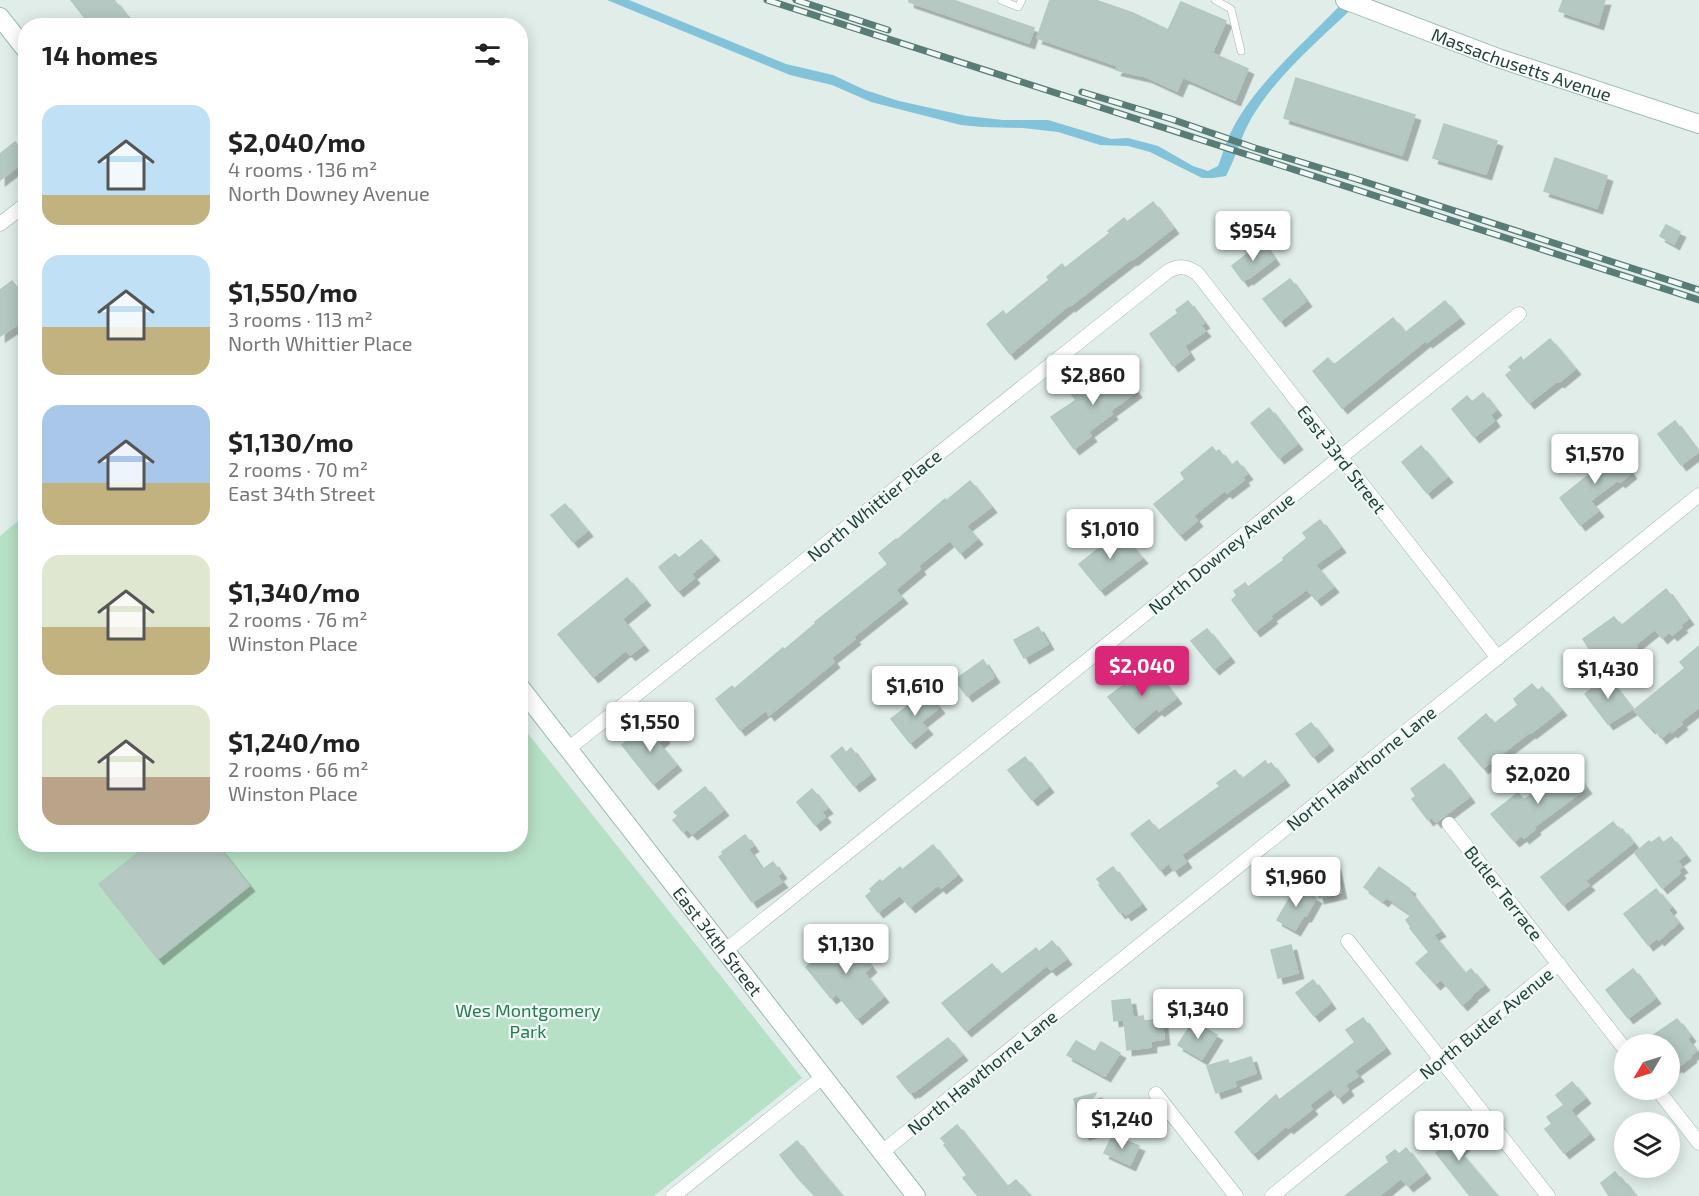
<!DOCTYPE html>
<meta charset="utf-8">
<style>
:root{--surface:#fff;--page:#f2f2f2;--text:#222;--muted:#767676;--accent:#db2777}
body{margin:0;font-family:"Exo 2",sans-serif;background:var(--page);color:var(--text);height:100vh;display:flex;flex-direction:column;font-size:22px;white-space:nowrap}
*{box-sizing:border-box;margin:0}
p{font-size:20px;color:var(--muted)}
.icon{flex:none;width:33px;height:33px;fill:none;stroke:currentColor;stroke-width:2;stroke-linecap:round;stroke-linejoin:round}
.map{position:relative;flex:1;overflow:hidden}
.drawer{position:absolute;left:18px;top:18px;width:510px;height:834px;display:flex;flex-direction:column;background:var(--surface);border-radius:24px;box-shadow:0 3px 15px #0003}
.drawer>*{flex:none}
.needle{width:39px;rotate:232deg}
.controls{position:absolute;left:1614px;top:1034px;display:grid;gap:12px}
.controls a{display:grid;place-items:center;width:66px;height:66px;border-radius:50%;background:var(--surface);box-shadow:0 3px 15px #0003;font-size:30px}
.price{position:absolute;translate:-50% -51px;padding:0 14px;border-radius:6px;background:#fff;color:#222;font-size:20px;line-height:39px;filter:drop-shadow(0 2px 3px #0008)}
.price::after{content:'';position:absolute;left:50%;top:36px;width:18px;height:14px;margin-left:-9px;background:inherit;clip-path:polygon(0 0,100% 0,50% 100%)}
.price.active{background:var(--accent);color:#fff}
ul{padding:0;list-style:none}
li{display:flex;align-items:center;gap:18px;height:150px;padding:0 24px}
li span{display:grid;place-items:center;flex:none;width:168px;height:120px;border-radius:18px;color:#555}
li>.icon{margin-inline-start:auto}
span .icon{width:72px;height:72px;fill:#fffc;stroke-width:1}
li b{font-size:26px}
h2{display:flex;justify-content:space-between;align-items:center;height:72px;padding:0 24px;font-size:26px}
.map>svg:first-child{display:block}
.green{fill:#b7e1c6}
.water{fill:#82c3d9}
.building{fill:#b5c8c2;stroke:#b2c8c1;stroke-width:1.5;filter:url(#shadow)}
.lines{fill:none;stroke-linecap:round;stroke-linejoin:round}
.lane-casing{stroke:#a2b6b1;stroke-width:8}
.street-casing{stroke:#a2b6b1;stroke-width:15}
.secondary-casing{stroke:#9dbab3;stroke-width:20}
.lane{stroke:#fff;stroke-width:7}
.street{stroke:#fff;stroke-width:14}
.secondary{stroke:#fff;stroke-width:18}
.rail-casing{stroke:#597c76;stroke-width:7}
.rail{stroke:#f1f9f6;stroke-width:4.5;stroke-dasharray:14;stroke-linecap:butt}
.labels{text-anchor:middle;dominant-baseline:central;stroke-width:4.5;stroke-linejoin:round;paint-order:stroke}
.street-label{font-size:18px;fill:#1f403a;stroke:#f1f9f6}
.park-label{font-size:18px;fill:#247c4f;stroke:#f1f9f6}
</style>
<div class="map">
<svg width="1699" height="1196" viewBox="0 0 1699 1196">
<defs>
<filter id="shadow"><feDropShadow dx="5.5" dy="5.5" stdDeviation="0" flood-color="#0004"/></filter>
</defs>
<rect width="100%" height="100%" fill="#e0ede9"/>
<path class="green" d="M25 515 26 844H520L521 725 802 1078 654 1196H0V536Z"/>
<path class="water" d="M607 0H629L786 64 833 75 865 90 899 101 967 116 1003 120H1048L1111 139 1128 138 1158 146 1193 166 1208 171 1218 166C1223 154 1226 141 1232 130 1256 82 1308 40 1345 0H1361C1323 37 1280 71 1252 117 1241 136 1236 157 1226 176L1213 178H1202L1150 152 1128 146 1100 145 1058 132 1023 128 982 127 961 125 871 102 832 85 790 75Z"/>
<path class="building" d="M71 0H114L127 17 116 26H91Z
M909 0H953L1034 28 1029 43 909 2Z
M1050 0H1095L1133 13 1168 30 1181 2 1226 21 1212 53 1248 69 1235 100 1183 77 1177 91 1147 77 1116 70 1118 66 1037 38Z
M1563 0H1605L1598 24 1559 11Z
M1296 78 1415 115 1402 155 1284 118Z
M1444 124 1497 141 1486 174 1433 158Z
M15 142 26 156V160L0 180V154Z
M1555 158 1607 176 1597 208 1544 191Z
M1153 202 1173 228 1132 260 1131 259 1070 306 1069 305 1010 354 987 324 1003 311 1006 315 1049 280 1047 277 1062 264 1065 268 1110 233 1108 231 1124 218 1127 222Z
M1666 225 1680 232 1674 244 1660 236Z
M1262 242 1274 259 1248 279 1247 278 1243 281 1232 266Z
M1290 279 1306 301 1280 321 1263 299Z
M12 281 26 299V319L0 336V290Z
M1188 301 1204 323 1200 325 1205 331 1184 346 1189 354 1173 366 1150 334 1178 313 1176 310Z
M1445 301 1459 318 1427 342 1426 340 1342 408 1313 371 1328 358 1334 365 1393 318 1405 333Z
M1550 339 1575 369 1559 382 1557 381 1529 403 1506 375 1512 370 1509 367 1521 357 1523 361Z
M1116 365 1136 392 1110 411 1112 414 1088 432 1091 436 1074 449 1051 417 1076 400 1072 395Z
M1483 393 1496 410 1490 415 1494 421 1474 437 1452 409 1467 396 1472 402Z
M1269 408 1297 444 1279 458 1251 423Z
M1675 421 1698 452 1681 465 1658 434Z
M1421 446 1447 477 1427 493 1402 462Z
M1212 447 1216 452 1219 450 1231 466 1237 461 1247 474 1242 477 1244 480 1227 493 1225 490 1193 516 1197 521 1180 535 1154 504 1185 479 1181 473Z
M1612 447 1631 473 1620 482 1618 480 1590 501 1598 511 1580 525 1560 498 1595 470 1591 464Z
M970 481 991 507 966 526 977 539 960 553 950 540 918 566 920 569 895 590 902 598 853 637 855 639 831 658 834 662 769 715 766 710 740 730 716 699 732 686 734 689 783 648 784 650 816 623 815 622 888 564 879 553 896 539 897 540 945 499 946 501Z
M565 504 587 531 573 542 551 515Z
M1320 520 1340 547 1315 565 1333 587 1316 600 1307 589 1270 616 1272 618 1255 631 1232 600 1237 595 1234 591 1245 583 1248 587 1284 560 1283 558 1307 538 1303 533Z
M1117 529 1142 558 1100 590 1079 564 1103 545 1101 542Z
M701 540 714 555 691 574 694 578 678 591 659 567 675 554 679 558Z
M627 578 645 600 622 619 643 645 630 655 626 650 593 677 558 634Z
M1666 589 1688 619 1680 625 1682 627 1672 635 1669 632 1662 638 1655 629 1635 645 1637 647 1629 653 1630 655 1604 673 1583 639 1614 617 1621 626Z
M1038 627 1048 644 1024 658 1014 640Z
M1207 629 1229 657 1214 669 1191 641Z
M1699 646V707L1680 722 1682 724 1672 732 1671 730 1661 738 1652 726 1650 728 1634 710 1685 668 1680 662Z
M983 660 994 677 967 696 955 680Z
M1152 667 1176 698 1159 711 1157 708 1133 728 1108 697 1125 684 1127 687Z
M1605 674 1632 709 1608 724 1585 694 1594 687 1592 684Z
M1532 684 1538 691 1542 687 1561 710 1531 733 1530 732 1483 768 1458 738 1486 714 1494 724 1518 705 1514 699Z
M926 692 939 708 921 722 927 729 910 743 891 719Z
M652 722 664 738 658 743 676 765 653 784 622 745Z
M1311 723 1328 745 1313 757 1296 734Z
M842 747 846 753 851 748 870 774 854 786 831 756Z
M1025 757 1048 787 1032 800 1008 770Z
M1265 761 1268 765 1271 763 1284 780 1181 855 1186 862 1174 871 1169 863 1160 870 1131 834 1149 820 1158 831 1220 786 1217 783 1235 770 1242 779Z
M1444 764 1469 797 1436 822 1432 817 1428 820 1412 799 1416 796 1411 789Z
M1569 766 1586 788 1534 827 1535 829 1524 838 1522 835 1514 841 1491 814 1518 793 1524 800Z
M705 787 723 810 692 834 687 829 683 832 673 820 678 816 674 812Z
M812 789 827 808 821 812 825 817 815 825 797 802Z
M1613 822 1620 831 1622 829 1633 843 1585 881 1589 885 1563 905 1541 877Z
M745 835 753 846 748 849 762 870 773 862 781 873 777 876 782 882 752 902 719 857 724 853 722 852Z
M1659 837 1663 843 1671 837 1685 855 1677 861 1682 867 1678 870 1680 873 1662 888 1635 853 1649 841 1651 843Z
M149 844H216L249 886 158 959 99 884Z
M933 845 957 875 941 888 938 885 910 907 900 895 878 912 866 896 872 891 870 889 880 880 882 882 900 867 902 870Z
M1335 865 1341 893 1319 898 1312 871Z
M1113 867 1141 904 1126 915 1123 911 1120 913 1099 885 1101 884 1097 879Z
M1379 867 1410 889 1409 891 1440 931 1433 935 1465 974 1471 969 1484 985 1471 995 1472 996 1462 1005 1441 979 1435 984 1416 963 1429 952 1410 928 1411 927 1406 920 1412 915 1386 897 1383 901 1364 887Z
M1296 887 1316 898 1306 916 1304 915 1295 930 1277 920Z
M1656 889 1671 907 1668 910 1678 923 1659 940 1657 938 1648 945 1624 914Z
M843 930 871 967 864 973 883 997 857 1019 837 994 831 998 806 967 829 949 826 944Z
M1052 941 1066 959 1051 970 1047 965 966 1031 942 1003 992 964 1001 975 1036 948 1039 952Z
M1291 945 1298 973 1278 978 1271 950Z
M1633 969 1655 998 1628 1018 1606 990Z
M1313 980 1330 1003 1314 1016 1296 993Z
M1130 999 1133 1018 1143 1016 1144 1021 1162 1019 1164 1039 1151 1041V1047L1127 1050 1124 1019 1114 1021 1112 1001Z
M1363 1018 1385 1048 1354 1071 1358 1076 1345 1085 1348 1090 1338 1098 1331 1088 1309 1105 1312 1109 1288 1128 1286 1126 1253 1154 1235 1132 1276 1095 1279 1100 1355 1042 1346 1030Z
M1677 1019 1690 1036 1687 1039 1696 1051 1690 1056 1691 1057 1678 1067 1677 1065 1670 1071V1044H1661L1654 1035Z
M1193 1021 1217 1035 1202 1059 1178 1045Z
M948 1038 962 1055 914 1092 913 1091 910 1093 897 1077Z
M1076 1041 1095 1052 1101 1042 1120 1053 1105 1076 1067 1055Z
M1251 1057 1256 1073 1234 1081 1236 1086 1216 1093 1207 1066 1228 1060 1229 1064Z
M1572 1082 1585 1098 1570 1110 1589 1134 1564 1153 1545 1129 1552 1124 1547 1117 1564 1105 1556 1095Z
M1096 1093 1086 1110 1101 1107 1107 1128 1084 1134 1074 1099Z
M1446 1122 1464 1145 1458 1150 1497 1196H1470L1436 1153 1440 1150 1428 1135Z
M957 1125 1007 1187 1016 1180 1030 1196H978L963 1178 967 1175 944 1145 946 1144 941 1138Z
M1113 1135 1139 1146 1130 1165 1104 1153Z
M797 1141 815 1164 842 1196H815L798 1178 780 1155Z
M1406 1148 1425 1173 1408 1186 1401 1178 1379 1196H1345L1389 1162 1386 1157 1395 1150 1399 1154Z
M1615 1172 1621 1180 1622 1179 1635 1196H1609L1601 1183Z"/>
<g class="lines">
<g class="lane-casing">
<path id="lane" d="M1001 0 1018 7 1022 0
M1215 0 1231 9 1241 51"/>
</g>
<g class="street-casing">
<path id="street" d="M0 224 26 204
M568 749 1167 272C1178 265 1186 266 1197 273L1498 658
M1449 824 1624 1048
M1348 941 1548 1196
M726 950 1519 314
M1657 1089 1699 1143
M1156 1094 1236 1196
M882 1152 1388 746 1699 495
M673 1196 824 1076
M1272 1196 1559 964"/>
</g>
<g class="secondary-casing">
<g id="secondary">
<path id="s1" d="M1345 0 1498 58 1699 124"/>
<path d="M0 17 26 50"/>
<path id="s2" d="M520 687 916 1196"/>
</g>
</g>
<use href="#lane" class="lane"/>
<use href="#street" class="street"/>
<use href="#secondary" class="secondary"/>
<g class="rail-casing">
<path id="rail" d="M767 0 1699 300
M796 0 888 30
M1082 92 1171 119 1255 148 1353 178 1699 290"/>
</g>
<use href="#rail" class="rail"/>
</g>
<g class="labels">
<g class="street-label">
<text stroke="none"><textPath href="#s1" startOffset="188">Massachusetts Avenue</textPath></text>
<text transform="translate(1342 459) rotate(52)">East 33rd Street</text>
<text transform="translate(874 505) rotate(-39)">North Whittier Place</text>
<text transform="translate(1221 553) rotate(-39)">North Downey Avenue</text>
<text transform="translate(1361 768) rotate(-39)">North Hawthorne Lane</text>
<text transform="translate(1504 893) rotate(52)">Butler Terrace</text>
<text stroke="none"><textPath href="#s2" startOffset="322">East 34th Street</textPath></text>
<text transform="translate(1486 1023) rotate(-39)">North Butler Avenue</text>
<text transform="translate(982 1072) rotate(-39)">North Hawthorne Lane</text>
</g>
<g class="park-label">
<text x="528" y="1010">Wes Montgomery<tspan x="528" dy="21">Park</tspan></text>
</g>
</g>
</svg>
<div class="controls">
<a><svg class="needle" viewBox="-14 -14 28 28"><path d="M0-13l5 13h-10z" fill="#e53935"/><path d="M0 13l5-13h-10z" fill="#767676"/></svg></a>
<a><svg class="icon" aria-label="layers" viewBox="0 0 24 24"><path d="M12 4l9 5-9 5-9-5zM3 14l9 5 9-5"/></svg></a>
</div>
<b class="price" style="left:1253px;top:262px">$954</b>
<b class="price" style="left:1093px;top:406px">$2,860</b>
<b class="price" style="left:1595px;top:485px">$1,570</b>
<b class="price" style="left:1110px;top:560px">$1,010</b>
<b class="price active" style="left:1142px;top:697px">$2,040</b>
<b class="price" style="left:1608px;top:700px">$1,430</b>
<b class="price" style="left:915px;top:717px">$1,610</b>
<b class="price" style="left:650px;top:753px">$1,550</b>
<b class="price" style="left:1538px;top:805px">$2,020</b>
<b class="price" style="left:1296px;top:908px">$1,960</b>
<b class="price" style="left:846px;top:975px">$1,130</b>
<b class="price" style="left:1198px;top:1040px">$1,340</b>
<b class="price" style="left:1122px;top:1150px">$1,240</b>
<b class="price" style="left:1459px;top:1162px">$1,070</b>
<section class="drawer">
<h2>14 homes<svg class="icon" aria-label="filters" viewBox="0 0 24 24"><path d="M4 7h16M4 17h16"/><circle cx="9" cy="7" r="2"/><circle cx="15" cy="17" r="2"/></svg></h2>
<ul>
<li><span style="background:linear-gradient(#bfe0f5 75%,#c2b280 0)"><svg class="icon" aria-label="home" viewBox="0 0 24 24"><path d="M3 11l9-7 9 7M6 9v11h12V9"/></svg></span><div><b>$2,040/mo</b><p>4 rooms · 136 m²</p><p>North Downey Avenue</p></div></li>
<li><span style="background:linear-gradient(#bfe0f5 60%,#c2b280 0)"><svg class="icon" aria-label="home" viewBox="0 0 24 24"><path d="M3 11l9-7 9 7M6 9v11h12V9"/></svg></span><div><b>$1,550/mo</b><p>3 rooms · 113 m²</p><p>North Whittier Place</p></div></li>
<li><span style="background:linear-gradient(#a9c7e8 65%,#c2b280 0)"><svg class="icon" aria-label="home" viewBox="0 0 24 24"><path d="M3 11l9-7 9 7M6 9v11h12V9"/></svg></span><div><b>$1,130/mo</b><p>2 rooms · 70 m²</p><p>East 34th Street</p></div></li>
<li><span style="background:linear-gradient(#dfe7d0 60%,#c2b280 0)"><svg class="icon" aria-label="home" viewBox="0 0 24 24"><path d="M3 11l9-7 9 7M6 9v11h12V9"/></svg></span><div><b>$1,340/mo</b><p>2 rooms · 76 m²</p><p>Winston Place</p></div></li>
<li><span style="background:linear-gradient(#dfe7d0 60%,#b9a48a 0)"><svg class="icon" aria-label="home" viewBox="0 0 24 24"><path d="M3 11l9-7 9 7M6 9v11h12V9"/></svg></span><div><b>$1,240/mo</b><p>2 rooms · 66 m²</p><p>Winston Place</p></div></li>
</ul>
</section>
</div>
